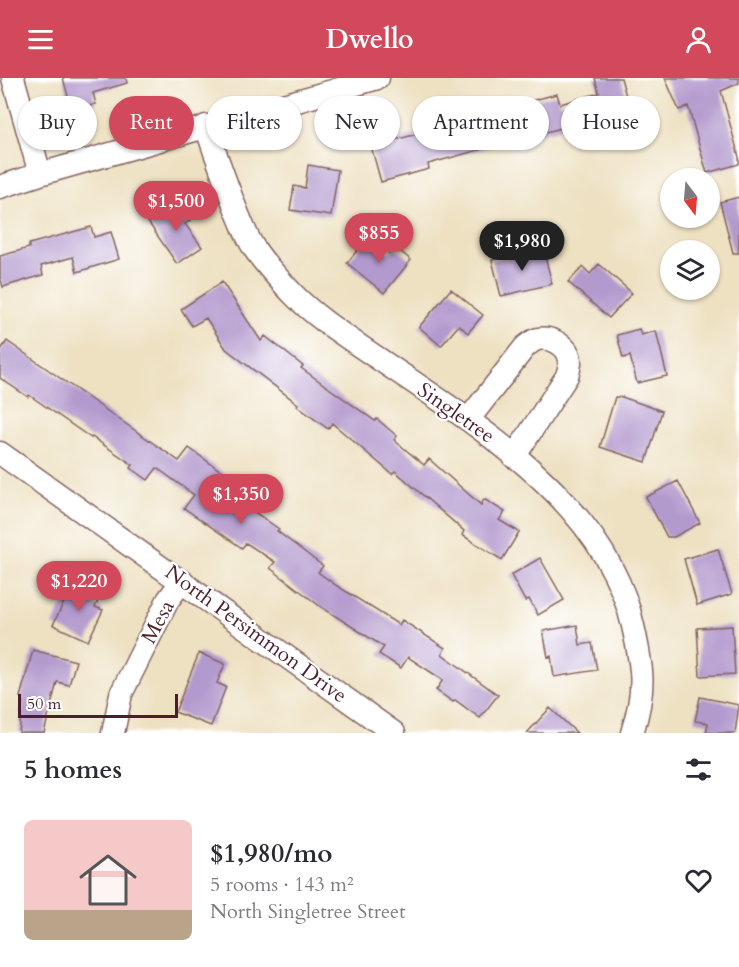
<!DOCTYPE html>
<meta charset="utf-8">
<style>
:root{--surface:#fff;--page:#f7f7f7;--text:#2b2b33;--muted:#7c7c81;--line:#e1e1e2;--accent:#d1495b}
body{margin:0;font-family:Cardo,serif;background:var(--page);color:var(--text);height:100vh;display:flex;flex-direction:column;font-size:22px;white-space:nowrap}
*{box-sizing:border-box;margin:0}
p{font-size:20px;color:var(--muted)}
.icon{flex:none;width:33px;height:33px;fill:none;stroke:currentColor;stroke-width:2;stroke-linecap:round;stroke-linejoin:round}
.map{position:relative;height:655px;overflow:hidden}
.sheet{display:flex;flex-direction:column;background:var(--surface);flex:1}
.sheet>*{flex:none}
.hud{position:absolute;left:18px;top:18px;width:704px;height:54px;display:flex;gap:12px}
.needle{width:39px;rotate:164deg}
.fabs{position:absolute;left:660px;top:90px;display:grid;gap:12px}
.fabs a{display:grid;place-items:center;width:60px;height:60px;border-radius:50%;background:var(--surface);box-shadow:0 2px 4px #0004;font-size:30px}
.scale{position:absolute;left:18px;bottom:15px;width:160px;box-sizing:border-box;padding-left:6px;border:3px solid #4a1f2b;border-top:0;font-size:16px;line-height:21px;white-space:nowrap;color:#4a1f2b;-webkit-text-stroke:4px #fff;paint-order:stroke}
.price{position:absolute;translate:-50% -51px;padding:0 14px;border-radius:21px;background:var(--accent);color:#fff;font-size:20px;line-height:39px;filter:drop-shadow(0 2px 3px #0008)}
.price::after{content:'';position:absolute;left:50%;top:36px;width:18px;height:14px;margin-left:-9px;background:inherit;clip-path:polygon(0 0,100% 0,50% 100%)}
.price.current{background:#222;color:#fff}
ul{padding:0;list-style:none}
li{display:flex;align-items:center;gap:18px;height:150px;padding:0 24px}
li+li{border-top:2px solid var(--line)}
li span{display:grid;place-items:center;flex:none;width:168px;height:120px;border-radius:9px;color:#555}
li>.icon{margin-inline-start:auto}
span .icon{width:72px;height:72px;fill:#fffc;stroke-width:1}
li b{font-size:26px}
h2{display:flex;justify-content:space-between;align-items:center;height:72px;padding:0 24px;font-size:26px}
.tag{padding:0 21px;border-radius:27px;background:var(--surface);box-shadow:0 2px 4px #0004;font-size:21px;line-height:54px}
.tag.current{background:var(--accent);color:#fff}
header{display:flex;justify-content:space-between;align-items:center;height:78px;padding:0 24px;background:var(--accent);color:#fff;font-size:27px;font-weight:800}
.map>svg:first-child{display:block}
.building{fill:#b39ace}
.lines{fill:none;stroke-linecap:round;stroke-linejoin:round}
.minor-casing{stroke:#836360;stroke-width:25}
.minor{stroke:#fff;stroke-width:22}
.labels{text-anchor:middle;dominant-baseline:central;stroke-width:4.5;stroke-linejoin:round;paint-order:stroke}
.street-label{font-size:21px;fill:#4a1f2b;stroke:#fff}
</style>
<header><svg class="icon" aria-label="menu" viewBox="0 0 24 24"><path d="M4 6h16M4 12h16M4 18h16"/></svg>Dwello<svg class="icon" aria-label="person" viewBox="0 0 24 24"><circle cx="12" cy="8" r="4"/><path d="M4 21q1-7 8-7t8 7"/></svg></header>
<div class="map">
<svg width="739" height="655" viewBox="0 0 739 655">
<rect width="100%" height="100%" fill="#fff"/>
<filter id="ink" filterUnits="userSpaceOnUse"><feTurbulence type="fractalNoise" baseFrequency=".0167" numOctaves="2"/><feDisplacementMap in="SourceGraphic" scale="12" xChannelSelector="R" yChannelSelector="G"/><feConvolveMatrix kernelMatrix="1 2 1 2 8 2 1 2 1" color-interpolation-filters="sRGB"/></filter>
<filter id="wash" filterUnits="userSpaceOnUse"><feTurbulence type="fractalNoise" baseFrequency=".008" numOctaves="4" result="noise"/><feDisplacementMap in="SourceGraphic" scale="24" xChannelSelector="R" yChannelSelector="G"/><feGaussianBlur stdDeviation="1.35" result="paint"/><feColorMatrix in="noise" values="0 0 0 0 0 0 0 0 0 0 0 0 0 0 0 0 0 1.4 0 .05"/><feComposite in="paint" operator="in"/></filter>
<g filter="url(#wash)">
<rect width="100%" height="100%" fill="#eee1c2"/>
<g id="blocks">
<path class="building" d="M63 0H126L127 5 93 15 96 26 72 33Z
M595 0H621L631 36 581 50 580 45 486 70 428 86 429 91 381 104 371 68 437 51 436 48 557 16 560 26 599 15Z
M665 0H739V5L721 13 739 79V86L707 95 688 28 679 32Z
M308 87 338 92 331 138 290 132 294 108 305 110Z
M739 119V175H733L720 124Z
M179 122 192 141 185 146 202 169 177 186 148 144Z
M91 149 94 159 111 154 119 181 77 194 73 179 41 188 43 197 3 209 0 199V178L29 170V166Z
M368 159 389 175 395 169 411 182 384 215 347 185Z
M543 170 552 206 501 218 492 182Z
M599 186 632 215 609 240 568 204 583 189 590 196Z
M222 204 261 263 265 258 303 288 301 290 375 343 377 341 397 358 394 362 424 387 429 381 481 427 484 421 505 434 499 442 519 454 502 482 462 457 464 453 395 393 392 396 332 345 328 351 297 328 298 326 226 271 206 240 192 248 181 231Z
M451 211 483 237 468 255 459 247 441 268 419 249Z
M639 251 641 257 656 253 667 298 637 305 630 278 623 280 617 257Z
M7 263 179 383 189 370 236 404 227 415 279 451 277 453 323 488 318 494 334 506 399 547 402 542 445 570 442 576 498 617 480 640 455 622 453 624 436 612 443 602 408 579 401 590 379 576 384 569 321 529 270 490 275 484 246 465 242 470 184 430 194 417 157 390 148 402 131 390 133 387 92 359 91 360 29 317 28 319 0 300V273Z
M615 319H622L662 333 646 384 600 369Z
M678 403 700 445 674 459H667L646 419Z
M718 471 732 516 697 527 684 481Z
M540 480 564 522 538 537 529 521 525 523 511 497Z
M73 505 101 517 95 529 103 532 88 563 53 547Z
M577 547 580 567 592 565 597 592 554 599 551 578 548 579 543 553Z
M732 548 735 596 700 598 697 550Z
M33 572 76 583 69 607 57 604 44 655H19L23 620 20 619Z
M199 575 225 586 217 605 226 609 211 648 175 634Z
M700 619 739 627 735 655H706L708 645 695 643Z
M550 630 577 655H527Z"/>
</g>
</g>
<g filter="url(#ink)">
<use href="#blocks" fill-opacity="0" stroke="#836360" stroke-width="1.5"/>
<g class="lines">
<g class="minor-casing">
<path id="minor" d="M13 0 40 96
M206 48C215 76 225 102 235 129 241 143 246 158 254 170 265 187 279 201 292 215 316 240 347 259 376 279 474 346 606 423 633 548 643 592 646 611 632 655
M0 109 40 96 378 0
M468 342 525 269C529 266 533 262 538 261 552 258 570 269 570 284 570 289 568 294 567 298L514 379
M0 375 394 655
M113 655 121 616 168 522 182 503"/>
</g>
<use href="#minor" class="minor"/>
</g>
</g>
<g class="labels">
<g class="street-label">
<text transform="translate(456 335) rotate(35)">Singletree</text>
<text transform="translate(158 544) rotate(-62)">Mesa</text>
<text transform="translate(256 556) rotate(36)">North Persimmon Drive</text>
</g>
</g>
</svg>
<div class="fabs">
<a><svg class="needle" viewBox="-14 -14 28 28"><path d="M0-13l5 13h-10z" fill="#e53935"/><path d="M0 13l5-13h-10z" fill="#7c7c81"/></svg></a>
<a><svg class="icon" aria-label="layers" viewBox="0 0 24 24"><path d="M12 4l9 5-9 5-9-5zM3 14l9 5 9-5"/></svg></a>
</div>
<div class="scale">50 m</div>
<b class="price" style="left:176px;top:154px">$1,500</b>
<b class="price" style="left:379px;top:186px">$855</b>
<b class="price current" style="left:522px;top:194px">$1,980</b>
<b class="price" style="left:241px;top:447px">$1,350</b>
<b class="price" style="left:79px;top:534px">$1,220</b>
<div class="hud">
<a class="tag">Buy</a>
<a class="tag current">Rent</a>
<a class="tag">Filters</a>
<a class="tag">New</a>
<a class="tag">Apartment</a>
<a class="tag">House</a>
</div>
</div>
<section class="sheet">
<h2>5 homes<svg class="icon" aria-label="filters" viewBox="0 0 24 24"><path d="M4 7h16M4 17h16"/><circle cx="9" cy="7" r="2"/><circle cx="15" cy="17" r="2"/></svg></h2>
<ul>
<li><span style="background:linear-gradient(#f6c9c9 75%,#b9a48a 0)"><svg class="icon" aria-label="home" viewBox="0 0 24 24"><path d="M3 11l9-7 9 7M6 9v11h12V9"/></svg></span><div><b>$1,980/mo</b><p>5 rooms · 143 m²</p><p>North Singletree Street</p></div><svg class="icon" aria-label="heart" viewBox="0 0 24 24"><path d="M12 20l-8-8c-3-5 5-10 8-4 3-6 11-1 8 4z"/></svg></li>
</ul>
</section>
